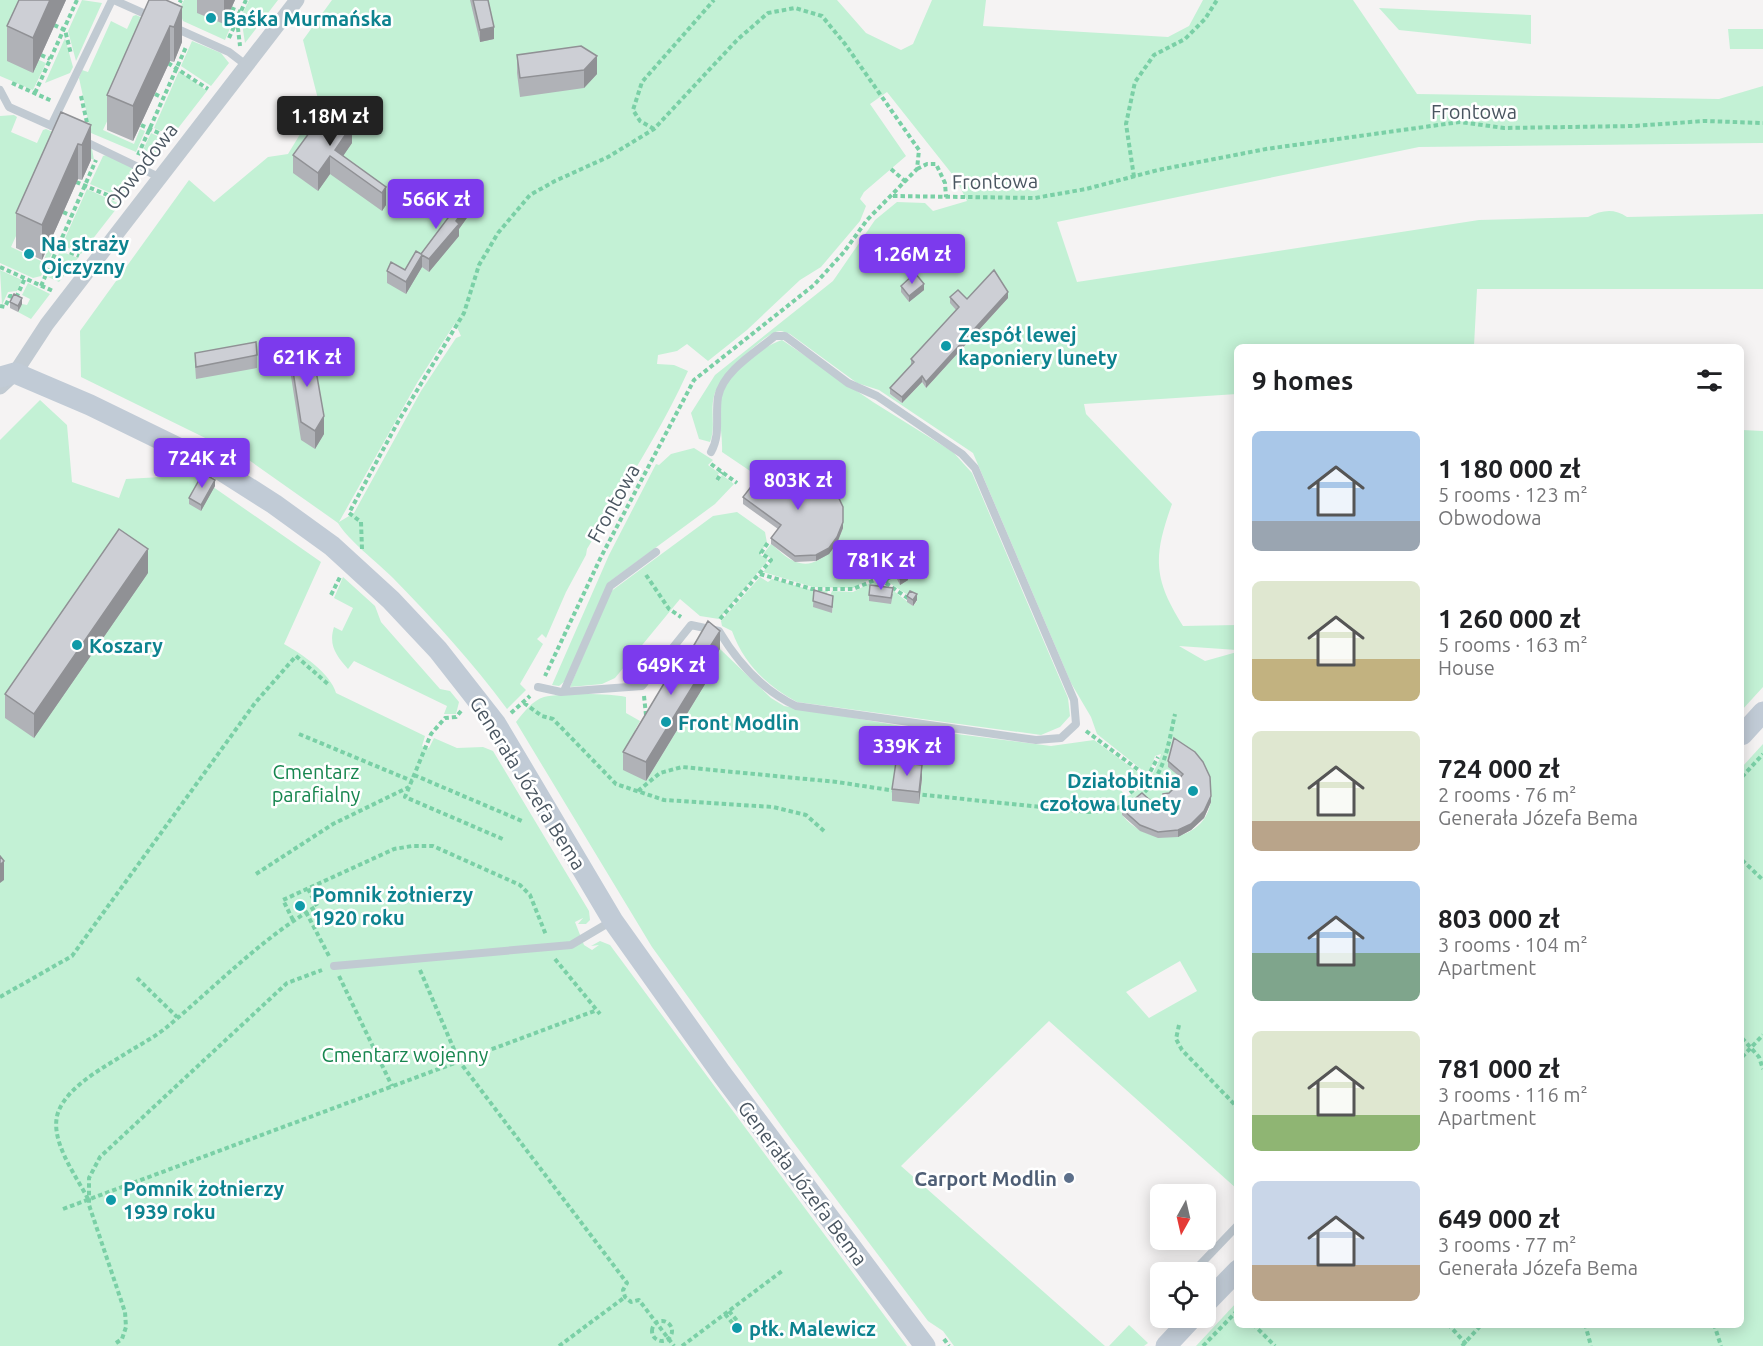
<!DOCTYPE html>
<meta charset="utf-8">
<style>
:root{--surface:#fff;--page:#f6f6f6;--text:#202124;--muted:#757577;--accent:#7c3aed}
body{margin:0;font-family:Ubuntu,sans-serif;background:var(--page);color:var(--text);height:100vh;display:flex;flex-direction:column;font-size:22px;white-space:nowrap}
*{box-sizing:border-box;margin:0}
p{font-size:20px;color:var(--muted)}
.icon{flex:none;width:33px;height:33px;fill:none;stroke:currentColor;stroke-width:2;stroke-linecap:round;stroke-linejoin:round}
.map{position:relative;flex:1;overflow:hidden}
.side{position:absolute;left:1234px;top:344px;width:510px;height:984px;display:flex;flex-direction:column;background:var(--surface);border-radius:9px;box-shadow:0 3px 15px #0003}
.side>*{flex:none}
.needle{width:39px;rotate:188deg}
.controls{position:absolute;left:1150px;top:1184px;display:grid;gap:12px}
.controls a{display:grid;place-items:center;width:66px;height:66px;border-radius:9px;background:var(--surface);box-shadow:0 3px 15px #0003;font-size:30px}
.price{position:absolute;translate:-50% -51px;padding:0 14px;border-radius:6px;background:var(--accent);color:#fff;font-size:20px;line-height:39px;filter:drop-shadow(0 2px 3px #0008)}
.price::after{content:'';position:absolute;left:50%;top:36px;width:18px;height:14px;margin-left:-9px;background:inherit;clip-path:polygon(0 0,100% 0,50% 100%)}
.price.active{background:#222;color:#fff}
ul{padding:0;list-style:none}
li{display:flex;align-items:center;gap:18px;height:150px;padding:0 18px}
li span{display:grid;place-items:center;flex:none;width:168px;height:120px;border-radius:9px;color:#555}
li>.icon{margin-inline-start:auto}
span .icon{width:72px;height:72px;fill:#fffc;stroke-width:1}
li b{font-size:26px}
h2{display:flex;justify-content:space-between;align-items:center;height:72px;padding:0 18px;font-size:26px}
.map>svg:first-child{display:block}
.green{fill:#c3f1d5;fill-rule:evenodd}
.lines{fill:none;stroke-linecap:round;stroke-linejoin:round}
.path{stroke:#7ad0a6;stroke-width:4;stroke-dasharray:4.5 3;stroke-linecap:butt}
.lane{stroke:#c1cad2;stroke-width:8}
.street{stroke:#c1cad2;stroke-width:15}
.secondary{stroke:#c1cbd6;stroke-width:21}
.wall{fill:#b0b2b7}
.shaded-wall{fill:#909195}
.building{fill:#cdcfd5;stroke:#909195;stroke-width:1.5}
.culture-dot{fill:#0f9aa8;stroke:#fff;stroke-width:2}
.service-dot{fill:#5c6f8a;stroke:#fff;stroke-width:2}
.labels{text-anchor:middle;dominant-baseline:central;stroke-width:5;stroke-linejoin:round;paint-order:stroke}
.culture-label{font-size:20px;font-weight:bold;fill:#0d838f;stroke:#fff;text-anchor:start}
.street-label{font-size:20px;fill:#4a5661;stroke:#fff}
.park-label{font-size:20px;fill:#17864f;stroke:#fff}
.service-label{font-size:20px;font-weight:bold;fill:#4e5e75;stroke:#fff;text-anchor:end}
</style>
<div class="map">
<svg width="1763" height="1346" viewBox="0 0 1763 1346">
<rect width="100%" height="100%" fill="#f5f3f3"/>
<path class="green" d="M0 0H34L39 60 46 63 33 90 0 76Z
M82 0 102 3 76 61 68 31Z
M184 0H203L224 24 230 11 236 14 225 40 183 21 179 10Z
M249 0H278L245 43 241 17Z
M332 0H837L866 33 901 50 913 44 932 0H986L983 26 1168 37 1189 26 1203 0H1353L1417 94 1719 99 1763 86V143L1419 147 1057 222 1077 282 1479 220 1588 217C1602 210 1614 208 1627 217L1763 214V289H1477L1474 346H1238L1237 394 1084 404 1086 414 1172 504C1153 557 1153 578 1183 626L1237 625V650L1179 646 1205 661 1237 652V1189L1049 1021 901 1166 1105 1346H954L943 1331 928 1321 793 1142 652 947 516 722C523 713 533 700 544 697 560 693 610 693 626 697V713L640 721 635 730 644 735 646 781 709 677 704 674 720 649 771 698 784 706 913 728 907 776 919 804 922 778 911 776 917 729 1051 746 1094 740 1143 776 1121 790 1126 797C1145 788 1155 774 1161 754L1155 756 1151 768 1146 773 1097 734 1091 717 1071 683 973 453 879 390 857 383 790 334C786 333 783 331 780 331 764 332 718 380 714 396 710 412 716 427 710 442L699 439 691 413 715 375 833 281 875 220 897 202 925 203 933 211 967 201 956 179 887 92 870 104 906 156 864 192 860 199 866 206 860 221 821 267 800 280 747 330 708 361 687 344 677 351 658 355 657 364 674 365 688 371C660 433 622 490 587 549L586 555 566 592 546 638 542 634 537 639 543 644 520 684 526 690 507 709C472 662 434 620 393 578 378 563 347 539 338 523L246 458 81 377 80 331 189 180 214 202 268 157 288 154 319 103 303 40ZM994 277 1008 298 926 388 922 382 902 403 890 394 911 365ZM455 323 461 336 456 338 421 391 354 513 339 522 417 383ZM1183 780 1210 783C1221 838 1154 855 1122 815L1163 811 1174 789ZM1180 961 1197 991 1149 1018 1126 992Z
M1379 8 1531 15V44L1399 30Z
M136 15 153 23 103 130 134 144 140 129 145 131 136 152 91 133 79 78 82 70 88 72 111 21 127 29 133 16Z
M1728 29H1763V49H1730Z
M65 38 73 67 70 73 45 83Z
M192 41 221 53 229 63 211 86 181 66Z
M179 71 207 91 172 136 154 128Z
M14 115 17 117 11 132 37 143 43 130 46 129 92 149 94 160 60 144 52 157 11 247 43 262 49 247 54 249 41 276 33 278 0 263V116Z
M151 133 168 141C159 153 156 157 141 154Z
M106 155 139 170 141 173 124 199 90 184 103 156Z
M87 189 120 204 81 254 62 245Z
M60 251 78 258 59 282 48 277Z
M0 270 22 280 17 291 8 292 2 305Z
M28 283 50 294 31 319 18 312 22 304 27 305 30 299 22 295Z
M782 340 873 402 953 452 972 473 1068 698 1070 716 1060 727 1041 735 797 702C766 685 744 664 732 631L722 626 721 621 760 577 768 582 772 579 811 590 828 591 824 599 832 613 833 602 828 601 832 591 853 592 874 581 880 586 879 592 886 585 913 606 917 601 888 582 895 576 900 585 894 573 887 576 879 571 876 574 865 567 867 563 858 557 852 567 874 577 853 588 813 587 763 572 773 560 764 553 771 544C779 550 786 558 794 561 818 572 836 546 843 528L809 496 762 479 722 452C723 434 717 413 721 396 727 373 761 347 782 340Z
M40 400 67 425 72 482 119 498 126 479 196 475 321 562 284 644C302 654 330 673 336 693L425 736 422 746 429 748 434 738 457 748 483 747 493 751 589 911 590 920 586 924H578L583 918 575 922 584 945 592 950 599 945 591 946 600 941 610 945 907 1346H0V440Z
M1742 430 1763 431V687L1742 710Z
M694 448 713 460 708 465 719 473 715 479 718 481 722 475 734 484 715 504 609 582 565 681 559 686 552 685 609 555 656 464 659 465 671 454Z
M737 512 765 532 767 543 759 554 768 560 719 619 700 616 680 599 615 678 602 684 570 687 610 592 713 516Z
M343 577 375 606 381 622 440 689 450 691 459 702 456 714H444L447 706 354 661 348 669C337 656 328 646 334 627L342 631 353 608 334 598Z
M1763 744V1346H1196L1237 1302 1238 1324H1742V767Z
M1129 1325 1148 1343 1144 1346H1109Z"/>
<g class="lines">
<path class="path" d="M231 8 240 12
M176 9 181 0
M237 20 240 46
M54 25 65 30 71 54
M229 38 246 0
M41 55 50 59
M168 63 208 89
M12 83 52 101
M35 93 77 0
M155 94 163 98
M81 96 88 127
M141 125 170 138
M654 129 640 121 633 110 642 82 714 0
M138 155 186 47
M891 169 906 182
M917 169 927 164H936L945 183 946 197
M1134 177 1126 124 1135 82 1154 55 1185 39 1205 19 1217 0
M76 182 122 201
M893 196 1035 198 1086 189 1158 170 1266 149 1460 122 1504 128 1634 126 1704 121 1763 123
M63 212 72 216
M49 244 79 256
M0 267 53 291
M41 286 96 160
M0 306 5 307 10 296H17L25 278
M711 464 737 483
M717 480 722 472
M362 549 361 522 349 513 399 420 464 313 479 265 498 233 530 195 555 181 608 157 654 129 737 40 768 13 795 8 822 16 845 44 919 150 917 169 867 220 844 252 814 285 694 380 601 557 545 676
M858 564 877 577
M877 579a5 5 0 1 1 10 0a5 5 0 1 1-10 0Z
M760 574 812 589H853L875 580
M646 575 669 609 681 617
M887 579 895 575
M886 583 909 599
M331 595 340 577
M720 619 771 560 761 553 769 541
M644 696 646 715
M524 703 542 716 553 719 616 784 664 800 773 807 806 815 824 831
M461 711 456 717 445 718 431 734 405 797 505 840
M511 713 530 696
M1086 731 1148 777
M299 734 412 781
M910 767 914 736
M414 775 522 821
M1742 777 1763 754
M638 791 660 773 682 767 837 782 896 791
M1130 793 1146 780 1158 757
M915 794 1089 812 1115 809 1133 801
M1139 797C1165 776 1168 745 1175 714
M1742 860 1763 880
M256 874 333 824 409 787
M306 912 329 956
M293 920 283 900 394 849 412 846H433L520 885 530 895 546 935
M555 959 600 1014
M420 970 459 1061 627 1283 623 1290 625 1297 631 1302 639 1300 674 1346
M339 976 392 1086
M137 978 177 1017
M0 997 72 956 255 703 296 656 329 685
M1179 1025 1176 1039 1182 1050 1238 1108
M1742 1038 1759 1057 1763 1069
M1742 1057 1763 1035
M88 1199C76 1175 47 1138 59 1110 70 1085 103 1068 125 1054 139 1045 155 1037 167 1027 216 986 262 938 317 906L307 887
M63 1209 597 1010
M729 1311 739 1323
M725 1314 735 1326
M652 1331a10 10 0 1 1 20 0a10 10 0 1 1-20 0Z
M1253 1324 1275 1346
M1448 1324 1468 1346
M1585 1324 1591 1346
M1714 1324 1721 1346
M944 1339 949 1346
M116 1343 122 1339 126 1327 125 1312 89 1205V1178L100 1157 287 983 322 970
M559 1346 625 1297
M682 1346 782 1271
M1203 1346 1238 1310
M1462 1346 1482 1324"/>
<path class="lane" d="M114 0 152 17
M173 27 229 52 246 65
M0 90 9 107 63 131
M51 126 112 0
M82 140 159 177
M538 687 561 692 642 686 691 625 719 631C738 663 762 690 796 706L1036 740 1061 738 1076 724 1074 700 975 468 962 454 877 396 848 383 785 336H775C756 352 723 371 718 397 715 417 721 434 711 452
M564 691 610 586 656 552
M334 966 571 945 610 922
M1193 1272 1238 1225"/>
<path class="street" d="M0 387 15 373 47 324 297 0"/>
<path class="secondary" d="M0 377 15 373 90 405 211 464 274 504 332 546 391 600 438 650 496 724 613 921 721 1073 925 1346
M1742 735 1763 712
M1206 1303 1238 1270
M1166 1346 1193 1317"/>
</g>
<path class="wall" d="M19 0H66L33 73 7 61V26Z
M166 0 182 42 174 62 170 61 133 141 107 130V95Z
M197 0H235L224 24 197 13Z
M470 0H488L494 39 480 42Z
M581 46 597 74 584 88 520 97 517 73V55Z
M91 125V160L82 180 78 179 42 260 16 248V213Z
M352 143 343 156 386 187V205L382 211 330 174 318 191 293 173V155Z
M429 192 459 201 474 208 459 229V236L429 272 422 267 406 294 387 283V271L405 270 421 254 448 218 429 204Z
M931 255H962L938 272 931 262Z
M901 286 924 290 909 302 901 292Z
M950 297 967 299 1008 298 926 388 922 382 902 403 890 394V388L911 365V359L956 310 950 303Z
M10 302 22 304 18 312 10 308Z
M290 352 324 434 315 449 301 440 290 370Z
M195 353 257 355V368L196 379 195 365Z
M215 486 201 511 189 504V498Z
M743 497 843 528 837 543 829 554 816 561 795 562 771 544V538L778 529 743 504Z
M889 558 908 580 900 585 889 564Z
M148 573 34 738 5 718V694Z
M814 590 833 602 832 613 813 607Z
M893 594 891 604 869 601V595Z
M907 596 917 600 913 606 907 602Z
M720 649 710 665V676L646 781 623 770V752L690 652Z
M1174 738 1211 802 1204 818 1191 830 1178 837 1158 838 1140 831 1122 815V809L1152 802 1163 805 1173 790 1171 784V778L1179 779 1180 777 1168 767V761Z
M922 778 919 804 892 801V789Z"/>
<path class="shaded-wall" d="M50 0H66L33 73V38Z
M224 0H235L224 24Z
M182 7V42L174 62V27Z
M170 26V61L133 141V106Z
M494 27V39L480 42V30Z
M597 56V74L584 88V70Z
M91 125V160L82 180V145Z
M352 125V143L339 162 335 150Z
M78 144V179L42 260V225Z
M330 156V174L318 191V173Z
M386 187V205L382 211V193Z
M474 196V208L459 229V236L429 272V259Z
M962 248V255L938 272V265Z
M422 255V267L406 294V282Z
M924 284V290L909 302V296Z
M1008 292V298L926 388V382Z
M22 298V304L18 312V306Z
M922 376V382L902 403V397Z
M324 416V434L315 449V431Z
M215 480V486L201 511V505Z
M843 522V528L837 543 829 554 816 561V555Z
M148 549V573L34 738V714Z
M908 574V580L900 585V579Z
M917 594V600L913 606V600Z
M720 631V649L710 665V676L646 781V762L704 656Z
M922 765V778L919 804V792Z
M1211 796V802L1204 818 1191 830 1178 837V830Z
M4 861V880L0 883V865Z"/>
<path class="building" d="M19 0H50L33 38 7 26Z
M149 0H166L182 7 174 27 170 26 133 106 107 95Z
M473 0H488L494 27 480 30Z
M581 46 597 56 584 70 520 78 517 55Z
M328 107 352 125 335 150 386 187 382 193 330 156 318 173 293 155Z
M61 112 91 125 82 145 78 144 42 225 16 213Z
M436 183 459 201 467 190 474 196 456 221 459 224 429 259 422 255 406 282 387 271 391 262 405 270 416 251 421 254 454 210 429 192Z
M956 238 962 248 938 265 931 255Z
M994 270 1008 292 926 382 922 376 902 397 890 388 914 362 911 359 959 307 950 297 958 290 967 299Z
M915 273 924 284 909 296 901 286Z
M14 294 22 298 18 306 10 302Z
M256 342 257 355 196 367 195 353Z
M312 348 324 416 315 431 301 422 290 352Z
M771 461 809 490 819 477 835 490 843 507V522L837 537 829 548 816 555 795 556 771 538 781 525 743 497Z
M203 473 215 480 201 505 189 498Z
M119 529 148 549 34 714 5 694Z
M898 554 908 574 900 579 889 558Z
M870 585 893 588 891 598 869 595Z
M814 590 833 596 832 607 813 601Z
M910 591 917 594 913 600 907 596Z
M708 621 720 631 704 656 710 658 646 762 623 752 684 650 690 652Z
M1174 738 1195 752 1203 762 1210 777 1211 796 1204 811 1191 824 1178 830 1158 832 1140 825 1122 809 1142 793 1152 802 1163 805V794L1169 793 1174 788 1171 778 1179 779 1183 774 1168 761Z
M896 762 922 765 919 792 892 789Z
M0 856 4 861 0 865Z"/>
<g class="culture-dot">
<circle cx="211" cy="18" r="6"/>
<circle cx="29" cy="254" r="6"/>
<circle cx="946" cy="346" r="6"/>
<circle cx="77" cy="645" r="6"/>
<circle cx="666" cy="722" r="6"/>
<circle cx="1193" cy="791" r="6"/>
<circle cx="300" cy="906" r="6"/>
<circle cx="111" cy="1200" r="6"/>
<circle cx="737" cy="1328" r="6"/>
</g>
<circle class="service-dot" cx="1069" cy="1178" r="6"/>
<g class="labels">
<g class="culture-label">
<text x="223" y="18">Baśka Murmańska</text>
<text x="41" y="243">Na straży<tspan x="41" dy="23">Ojczyzny</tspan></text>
<text x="958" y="334">Zespół lewej<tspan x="958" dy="23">kaponiery lunety</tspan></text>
<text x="89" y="645">Koszary</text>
<text x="678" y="722">Front Modlin</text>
<text x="1181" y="780" text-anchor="end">Działobitnia<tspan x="1181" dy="23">czołowa lunety</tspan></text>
<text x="312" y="894">Pomnik żołnierzy<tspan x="312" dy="23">1920 roku</tspan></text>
<text x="123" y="1188">Pomnik żołnierzy<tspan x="123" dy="23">1939 roku</tspan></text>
<text x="749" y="1328">płk. Malewicz</text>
</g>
<g class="street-label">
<text x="1474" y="111">Frontowa</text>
<text transform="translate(141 166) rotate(-52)">Obwodowa</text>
<text transform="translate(995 181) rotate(-1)">Frontowa</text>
<text transform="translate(613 503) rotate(-61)">Frontowa</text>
<text transform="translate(528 783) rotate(58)">Generała Józefa Bema</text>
<text transform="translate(803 1183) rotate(53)">Generała Józefa Bema</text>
</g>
<g class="park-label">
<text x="316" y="771">Cmentarz<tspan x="316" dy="23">parafialny</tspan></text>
<text x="405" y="1054">Cmentarz wojenny</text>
</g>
<g class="service-label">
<text x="1057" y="1178">Carport Modlin</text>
</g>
</g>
</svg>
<div class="controls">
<a><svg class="needle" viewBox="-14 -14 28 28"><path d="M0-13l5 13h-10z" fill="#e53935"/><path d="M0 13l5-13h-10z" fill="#757577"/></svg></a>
<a><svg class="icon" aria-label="locate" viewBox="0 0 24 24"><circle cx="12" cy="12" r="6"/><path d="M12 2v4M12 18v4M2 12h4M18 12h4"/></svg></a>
</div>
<b class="price active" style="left:330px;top:147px">1.18M zł</b>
<b class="price" style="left:436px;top:230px">566K zł</b>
<b class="price" style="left:912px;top:285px">1.26M zł</b>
<b class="price" style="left:307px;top:388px">621K zł</b>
<b class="price" style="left:202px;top:489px">724K zł</b>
<b class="price" style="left:798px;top:511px">803K zł</b>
<b class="price" style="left:881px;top:591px">781K zł</b>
<b class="price" style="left:671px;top:696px">649K zł</b>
<b class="price" style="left:907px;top:777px">339K zł</b>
<section class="side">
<h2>9 homes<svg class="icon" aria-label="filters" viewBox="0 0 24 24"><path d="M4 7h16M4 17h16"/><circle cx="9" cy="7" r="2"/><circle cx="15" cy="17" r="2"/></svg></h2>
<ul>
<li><span style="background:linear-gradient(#a9c7e8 75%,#9aa5b1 0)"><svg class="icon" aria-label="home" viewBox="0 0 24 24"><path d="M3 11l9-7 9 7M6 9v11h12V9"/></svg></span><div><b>1 180 000 zł</b><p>5 rooms · 123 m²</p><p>Obwodowa</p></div></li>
<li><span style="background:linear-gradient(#dfe7d0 65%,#c2b280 0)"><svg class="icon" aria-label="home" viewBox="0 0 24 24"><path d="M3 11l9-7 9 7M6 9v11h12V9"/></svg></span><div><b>1 260 000 zł</b><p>5 rooms · 163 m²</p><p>House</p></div></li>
<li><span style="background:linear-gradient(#dfe7d0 75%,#b9a48a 0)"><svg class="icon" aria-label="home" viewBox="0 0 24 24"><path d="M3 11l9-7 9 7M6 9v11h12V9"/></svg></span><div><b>724 000 zł</b><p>2 rooms · 76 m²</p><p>Generała Józefa Bema</p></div></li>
<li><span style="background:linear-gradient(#a9c7e8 60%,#7fa58c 0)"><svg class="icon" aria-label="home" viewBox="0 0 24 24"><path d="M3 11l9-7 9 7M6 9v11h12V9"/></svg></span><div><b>803 000 zł</b><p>3 rooms · 104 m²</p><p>Apartment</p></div></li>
<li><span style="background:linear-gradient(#dfe7d0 70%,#8fb573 0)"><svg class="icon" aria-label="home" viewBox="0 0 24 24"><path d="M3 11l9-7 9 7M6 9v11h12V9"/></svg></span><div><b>781 000 zł</b><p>3 rooms · 116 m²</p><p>Apartment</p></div></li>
<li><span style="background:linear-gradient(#c9d6e8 70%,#b9a48a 0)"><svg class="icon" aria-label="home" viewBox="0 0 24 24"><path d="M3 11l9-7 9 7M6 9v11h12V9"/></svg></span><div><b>649 000 zł</b><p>3 rooms · 77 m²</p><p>Generała Józefa Bema</p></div></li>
</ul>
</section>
</div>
